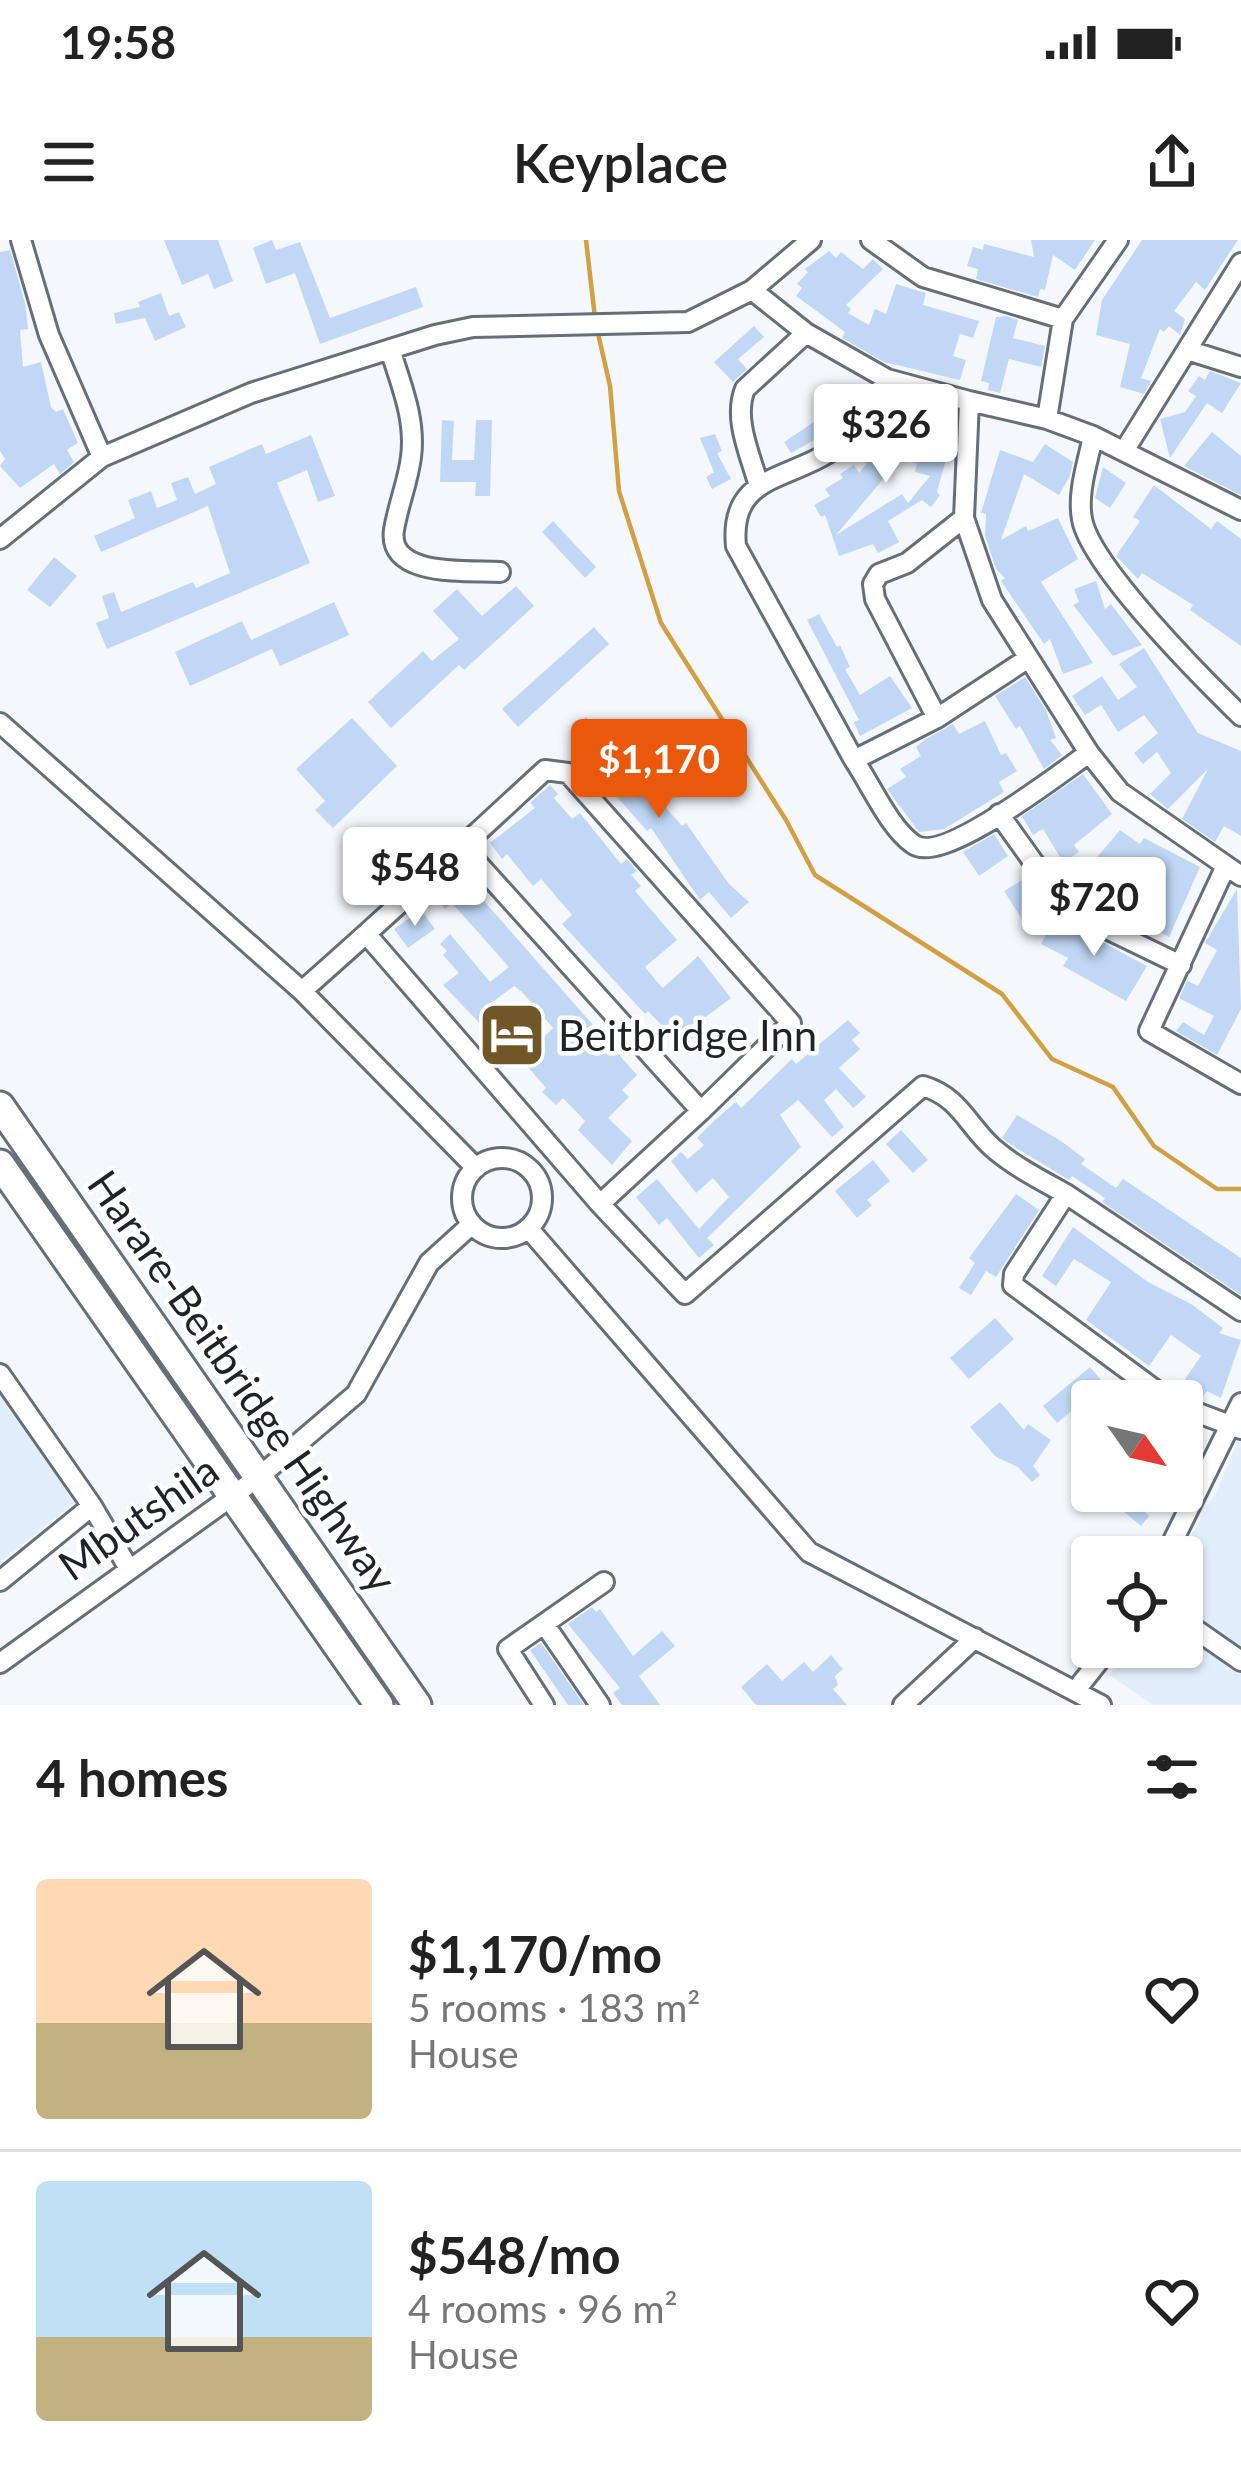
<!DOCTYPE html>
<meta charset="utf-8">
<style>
:root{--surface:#fff;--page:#f2f2f2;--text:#222;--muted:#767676;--line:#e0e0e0;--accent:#ea580c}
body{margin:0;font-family:Lato,sans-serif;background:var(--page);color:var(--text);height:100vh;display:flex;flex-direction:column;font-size:45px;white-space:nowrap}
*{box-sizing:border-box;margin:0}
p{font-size:39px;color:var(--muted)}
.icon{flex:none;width:66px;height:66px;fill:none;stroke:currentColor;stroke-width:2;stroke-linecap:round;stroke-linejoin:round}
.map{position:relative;height:1465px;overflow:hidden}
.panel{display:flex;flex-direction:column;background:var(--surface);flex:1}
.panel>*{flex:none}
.needle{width:78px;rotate:124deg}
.controls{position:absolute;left:1071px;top:1140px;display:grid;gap:24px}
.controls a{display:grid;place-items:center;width:132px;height:132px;border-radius:12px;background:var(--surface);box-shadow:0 3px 9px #0004;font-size:60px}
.price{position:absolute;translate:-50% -102px;padding:0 27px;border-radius:12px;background:#fff;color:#222;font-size:39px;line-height:78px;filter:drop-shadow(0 3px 6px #0008)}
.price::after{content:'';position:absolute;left:50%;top:72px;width:36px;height:27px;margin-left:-18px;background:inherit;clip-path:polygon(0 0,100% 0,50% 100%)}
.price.current{background:var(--accent);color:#fff}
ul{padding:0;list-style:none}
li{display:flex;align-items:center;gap:36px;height:300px;padding:0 36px}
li+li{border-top:3px solid var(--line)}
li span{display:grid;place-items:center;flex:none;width:336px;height:240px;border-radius:12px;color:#555}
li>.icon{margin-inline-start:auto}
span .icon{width:144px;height:144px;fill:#fffc;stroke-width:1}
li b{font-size:51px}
h2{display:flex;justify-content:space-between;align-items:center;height:144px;padding:0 36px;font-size:51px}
.status{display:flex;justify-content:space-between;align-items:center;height:84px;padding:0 60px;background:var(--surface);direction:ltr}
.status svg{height:33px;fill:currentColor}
header{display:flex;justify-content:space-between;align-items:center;height:156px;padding:0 36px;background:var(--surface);font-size:54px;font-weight:600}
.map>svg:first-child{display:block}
.built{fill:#e3eefd}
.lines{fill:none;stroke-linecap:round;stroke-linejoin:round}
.stream{stroke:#d39f44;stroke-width:4.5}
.building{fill:#c0d8f6;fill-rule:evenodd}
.minor-casing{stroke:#666e78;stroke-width:24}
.highway-casing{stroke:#666e78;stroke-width:33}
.minor{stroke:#fff;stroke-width:18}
.highway{stroke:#fff;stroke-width:27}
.labels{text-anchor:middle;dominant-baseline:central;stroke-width:9;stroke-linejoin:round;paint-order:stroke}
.poi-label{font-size:42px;fill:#1f2227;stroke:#fff;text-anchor:start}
.street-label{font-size:42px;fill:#1f2227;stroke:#fff}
</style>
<div class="status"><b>19:58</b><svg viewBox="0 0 49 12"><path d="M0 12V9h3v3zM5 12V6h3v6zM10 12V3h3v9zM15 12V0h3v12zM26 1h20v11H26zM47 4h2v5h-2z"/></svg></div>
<header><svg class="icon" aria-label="menu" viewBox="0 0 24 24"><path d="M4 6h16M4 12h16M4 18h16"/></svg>Keyplace<svg class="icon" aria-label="share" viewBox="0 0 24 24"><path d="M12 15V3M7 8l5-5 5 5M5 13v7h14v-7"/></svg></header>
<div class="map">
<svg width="1241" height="1465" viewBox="0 0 1241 1465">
<rect width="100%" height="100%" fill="#f4f8fd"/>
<path class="built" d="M0 1148 74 1263 0 1322Z
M1241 1193V1465H1153L1110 1435 1126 1407H1182V1317H1178L1217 1251Z"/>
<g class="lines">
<path class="stream" d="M586 0 595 78
M597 89 610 146 619 251 661 383 786 580 815 635 1002 754 1052 819 1113 847 1154 906 1217 949H1241"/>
</g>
<path class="building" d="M164 0H218L233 41 214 49 208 34 182 45Z
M272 0 276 10 300 2 330 78 416 47 423 67 320 104 295 33 266 44 253 8Z
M1031 0H1095L1075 30 1053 15 1045 50 1040 49 1038 57 976 39 978 29 967 26 973 7 983 10 984 4 1034 17Z
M1142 0H1238L1205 50 1196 42 1174 71 1185 79 1180 95 1169 86 1164 92 1160 89 1141 138 1151 141 1144 154 1120 147 1130 104 1096 95 1102 60Z
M10 10 25 63 28 89 20 90 23 127 41 122 51 167 56 172 63 169 78 203 67 210 74 222 60 234 54 224 20 248 0 226 5 219 0 211V12Z
M829 11 836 18 841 12 863 29 873 19 883 29 846 65 851 69 848 73 869 85 875 69 886 74 896 44 926 53 923 65 979 81 973 98 960 94 953 116 966 120 960 140 884 122 842 98 845 92 796 56 802 48 797 44 808 32 805 29Z
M161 53 169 76 179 72 186 87 155 101 145 78 116 84 114 73 140 67 138 62Z
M1006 76 1018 80 1013 98 1045 106 1041 127 1009 119 1000 153 988 150 989 143 981 141 996 77Z
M754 86 764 97 738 119 747 129 733 142 714 122Z
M1210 131 1241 143 1222 173 1207 163 1170 218 1160 179 1185 172 1196 156 1188 151 1199 136 1205 140Z
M826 174 836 188 791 213 784 202Z
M893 178 954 190 937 252 940 255 931 267 922 260 888 281 899 302 878 313 873 304 839 316 825 275 821 277 814 265 830 256 825 249 843 238 840 234 854 225 859 233 877 211 880 199 887 200ZM900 219 917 223 915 232 930 236 908 263 902 254 836 295Z
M442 180 454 181 452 220H474L476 180H492L490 256H475L476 242H440Z
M1212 192 1241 216V255L1184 226Z
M715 194 722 211 717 213 731 239 712 249 706 237 714 232 700 198Z
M311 195 335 256 318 262 307 230 277 243 310 323 107 409 96 383 109 378 102 356 114 352 121 372 193 342 196 348 230 333 208 266 101 312 94 296 135 278 128 260 151 251 157 268 177 260 171 243 188 237 195 254 216 244 209 227 262 204 266 214Z
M1045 204 1073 222 1070 236 1059 255 1024 234 1001 300 1026 286 1028 291 1058 278 1078 319 1041 342 1093 423 1063 434 1050 399 1044 404 1001 341 1005 338 996 329 985 296 986 274 981 273 1000 210 1033 222Z
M1103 227 1126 243 1110 268 1095 258Z
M1154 245 1211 289 1217 281 1241 299V406L1190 370 1193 365 1142 333 1138 339 1116 316 1140 281 1133 277Z
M553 281 596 327 585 338 542 292Z
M54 317 77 336 50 367 27 350Z
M1096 341 1105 369 1111 364 1142 405 1113 416 1073 365 1079 362 1074 349Z
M516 346 534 366 464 430 459 425 391 488 368 462 423 411 432 421 459 399 433 371 457 349 482 376Z
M334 362 349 395 280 426 272 409 190 446 175 412 242 381 251 400Z
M819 374 837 407 840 405 850 427 845 429 860 455 890 436 912 468 860 496 854 482 859 480 807 380Z
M594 387 609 404 518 487 502 469Z
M1144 408 1198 493 1241 511V596L1224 586 1215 602 1182 579 1208 529 1168 569 1150 554 1171 533 1157 512 1143 524 1134 513 1158 493 1144 475 1118 492 1101 465 1085 475 1072 456 1102 436 1118 460 1137 447 1119 424Z
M1025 437 1046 470 1056 498 1050 500 1062 515 1044 529 1020 486 1016 489 995 456Z
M586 477 682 586 686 583 729 644 749 662 731 678 709 652 700 660 651 588 647 591 583 518 591 511 572 489Z
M352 478 397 526 333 588 315 570 325 561 296 529Z
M985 481 1001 515 1006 513 1017 531 999 542 1004 552 944 589 919 592 887 549 906 537 900 529 921 516 916 507 926 499 953 484 959 494Z
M1083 534 1112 574 1074 605 1079 612 1063 622 1043 589 1033 595 1022 576Z
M550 545 558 554 554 558 572 579 580 573 621 624 627 619 637 631 631 635 641 646 635 651 677 700 645 727 659 744 663 748 698 716 731 758 691 788 697 794 683 808 648 771 645 774 562 684 572 675 541 639 533 646 507 614 502 619 490 603 535 568 530 563Z
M1120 590 1140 604 1144 598 1200 627 1169 697 1144 683 1163 649 1142 636 1119 672 1095 657 1090 663 1071 648Z
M994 594 1008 616 979 636 963 612Z
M369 609 386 628 371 648 349 627Z
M453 633 480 665 484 661 637 835 622 850 629 857 608 878 632 901 612 925 578 890 585 881 563 858 556 865 542 852 546 848 495 789 510 777 535 805 553 788 523 753 514 746 487 766 498 779 486 790 443 745 459 733 443 715 447 711 440 704 450 694 490 742 509 727 452 663 445 669 433 656Z
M1027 637 1051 677 1030 692 1004 651Z
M1237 649 1241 769 1217 815 1176 791 1183 782 1204 795 1214 776 1179 758 1187 741 1198 746 1217 710 1205 703Z
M421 670 435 689 408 708 394 689Z
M1055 677 1147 726 1126 761 1063 726 1068 718 1041 704Z
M848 780 860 793 852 800 860 809 839 828 866 857 853 868 836 849 824 860 844 887 832 897 798 860 780 875 801 907 707 998 714 1005 699 1018 667 978 659 985 636 957 657 939 699 989 729 957 713 938 696 953 671 921 681 912 688 919 704 905 697 898 717 878 736 862 741 868 792 819 796 824Z
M1017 875 1061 901 1085 919 1081 924 1116 948 1123 939 1241 1018V1055L1102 962 1105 958 1072 936 1069 940 1010 904 1002 898Z
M901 890 928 920 913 933 886 904Z
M873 920 890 941 867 960 872 965 857 978 835 951Z
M1016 954 1039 970 996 1037 986 1031 971 1055 959 1048 975 1023 969 1018Z
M1073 987 1148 1042 1191 1064 1223 1088 1219 1093 1241 1100 1221 1158 1207 1151 1201 1159 1189 1151 1194 1145 1185 1139 1201 1116 1171 1095 1149 1126 1086 1080 1111 1042 1074 1019 1056 1046 1042 1036Z
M995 1078 1014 1099 969 1139 950 1118Z
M1090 1127 1119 1161H1092V1176L1081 1163 1057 1183 1043 1166Z
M1000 1162 1024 1190 1028 1184 1051 1200 1033 1226 1040 1235 1032 1242 1018 1227 996 1217 970 1187Z
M1099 1251H1158L1143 1270 1149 1276 1141 1286Z
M592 1367 596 1372 600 1369 633 1416 662 1391 675 1406 639 1436 660 1465H622L613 1453 620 1448 568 1384Z
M541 1403 584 1465H568L530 1410Z
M831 1415 843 1429 835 1436 838 1445 833 1449 847 1465H756L741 1447 767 1424 782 1441 804 1422 813 1432Z"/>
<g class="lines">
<g class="minor-casing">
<path id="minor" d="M21 0 49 95 102 217
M871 0 923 37 1063 79
M752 50 806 93 887 139 969 161 964 278 992 360 1089 513 1120 552 1241 636
M390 109C401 145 416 179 411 217 408 242 398 265 394 290 387 338 468 330 500 332
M1187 110 1241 127
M887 139C870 166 856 196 828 213 785 240 729 237 736 306L854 520 937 478 1027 419
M969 161 1047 179
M1093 196 1047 179 1063 79 1118 0
M1124 211 1241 23
M758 243C750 214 733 179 745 149L806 93
M1241 270 1093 196C1088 222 1077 252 1082 279 1090 326 1204 440 1241 476
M0 299 102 217 251 153 435 95 473 87 688 82 752 50 811 0
M937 478 875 359 873 344 879 334 907 323 964 278
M0 483 302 751 476 928
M854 520C871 545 889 587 913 604 942 626 1060 533 1089 513
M999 574 1059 658 1084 678 1181 725
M1225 628 1149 791 1241 844
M368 696 600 964 685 1054 923 846C960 857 967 885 993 908 1015 927 1041 940 1066 954
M302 751C384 679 464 605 545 530L568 533 791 783 701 871 462 606
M462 958a40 40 0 1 1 80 0a40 40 0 1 1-80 0Z
M600 964 701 871
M528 988 809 1312 1101 1465
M0 1134 92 1266 128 1327
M1170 1161 1013 1045 1014 1034 1066 954 1241 1071
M1182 1167 1241 1189
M1165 1317 1241 1163
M0 1341 92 1266
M1182 1380 1241 1421
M545 1385 600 1465
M0 1423 260 1236 356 1154 429 1023 472 984
M1076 1450 1110 1407
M544 1465 508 1409 604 1342
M903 1465 975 1398"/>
</g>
<g class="highway-casing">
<path id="highway" d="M0 866 417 1465
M0 924 379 1465"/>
</g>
<use href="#minor" class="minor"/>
<use href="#highway" class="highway"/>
</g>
<defs>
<g id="hotel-square" transform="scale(3.45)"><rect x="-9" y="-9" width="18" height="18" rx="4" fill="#715628" stroke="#fff"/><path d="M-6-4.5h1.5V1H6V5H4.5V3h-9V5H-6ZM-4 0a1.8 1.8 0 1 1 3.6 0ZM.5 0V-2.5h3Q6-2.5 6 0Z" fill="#fff"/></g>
</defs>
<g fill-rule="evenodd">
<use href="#hotel-square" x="512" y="795"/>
</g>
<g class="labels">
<g class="poi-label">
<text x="558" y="795">Beitbridge Inn</text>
</g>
<g class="street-label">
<text transform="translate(243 1141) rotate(55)">Harare-Beitbridge Highway</text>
<text transform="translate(138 1277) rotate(-35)">Mbutshila</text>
</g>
</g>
</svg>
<div class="controls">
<a><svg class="needle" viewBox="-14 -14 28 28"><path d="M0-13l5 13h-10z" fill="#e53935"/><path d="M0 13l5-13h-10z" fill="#767676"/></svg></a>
<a><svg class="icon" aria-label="locate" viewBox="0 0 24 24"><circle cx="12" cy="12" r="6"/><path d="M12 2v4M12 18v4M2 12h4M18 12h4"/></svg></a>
</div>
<b class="price" style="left:886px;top:246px">$326</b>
<b class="price current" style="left:659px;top:581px">$1,170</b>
<b class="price" style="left:415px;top:689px">$548</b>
<b class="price" style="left:1094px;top:719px">$720</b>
</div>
<section class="panel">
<h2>4 homes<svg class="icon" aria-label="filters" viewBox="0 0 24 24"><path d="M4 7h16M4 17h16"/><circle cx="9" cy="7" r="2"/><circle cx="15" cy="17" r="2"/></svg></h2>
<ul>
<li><span style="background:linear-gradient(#ffd9b3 60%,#c2b280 0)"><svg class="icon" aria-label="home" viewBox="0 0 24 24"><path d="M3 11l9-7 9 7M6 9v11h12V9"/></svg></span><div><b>$1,170/mo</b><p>5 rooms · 183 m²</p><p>House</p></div><svg class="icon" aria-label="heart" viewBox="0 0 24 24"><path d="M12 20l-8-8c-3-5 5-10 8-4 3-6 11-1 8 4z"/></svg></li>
<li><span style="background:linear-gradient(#bfe0f5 65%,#c2b280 0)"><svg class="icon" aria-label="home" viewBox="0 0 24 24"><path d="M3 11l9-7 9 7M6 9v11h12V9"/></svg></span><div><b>$548/mo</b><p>4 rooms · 96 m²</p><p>House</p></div><svg class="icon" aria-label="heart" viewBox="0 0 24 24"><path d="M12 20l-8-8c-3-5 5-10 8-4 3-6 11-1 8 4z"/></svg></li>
</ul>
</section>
